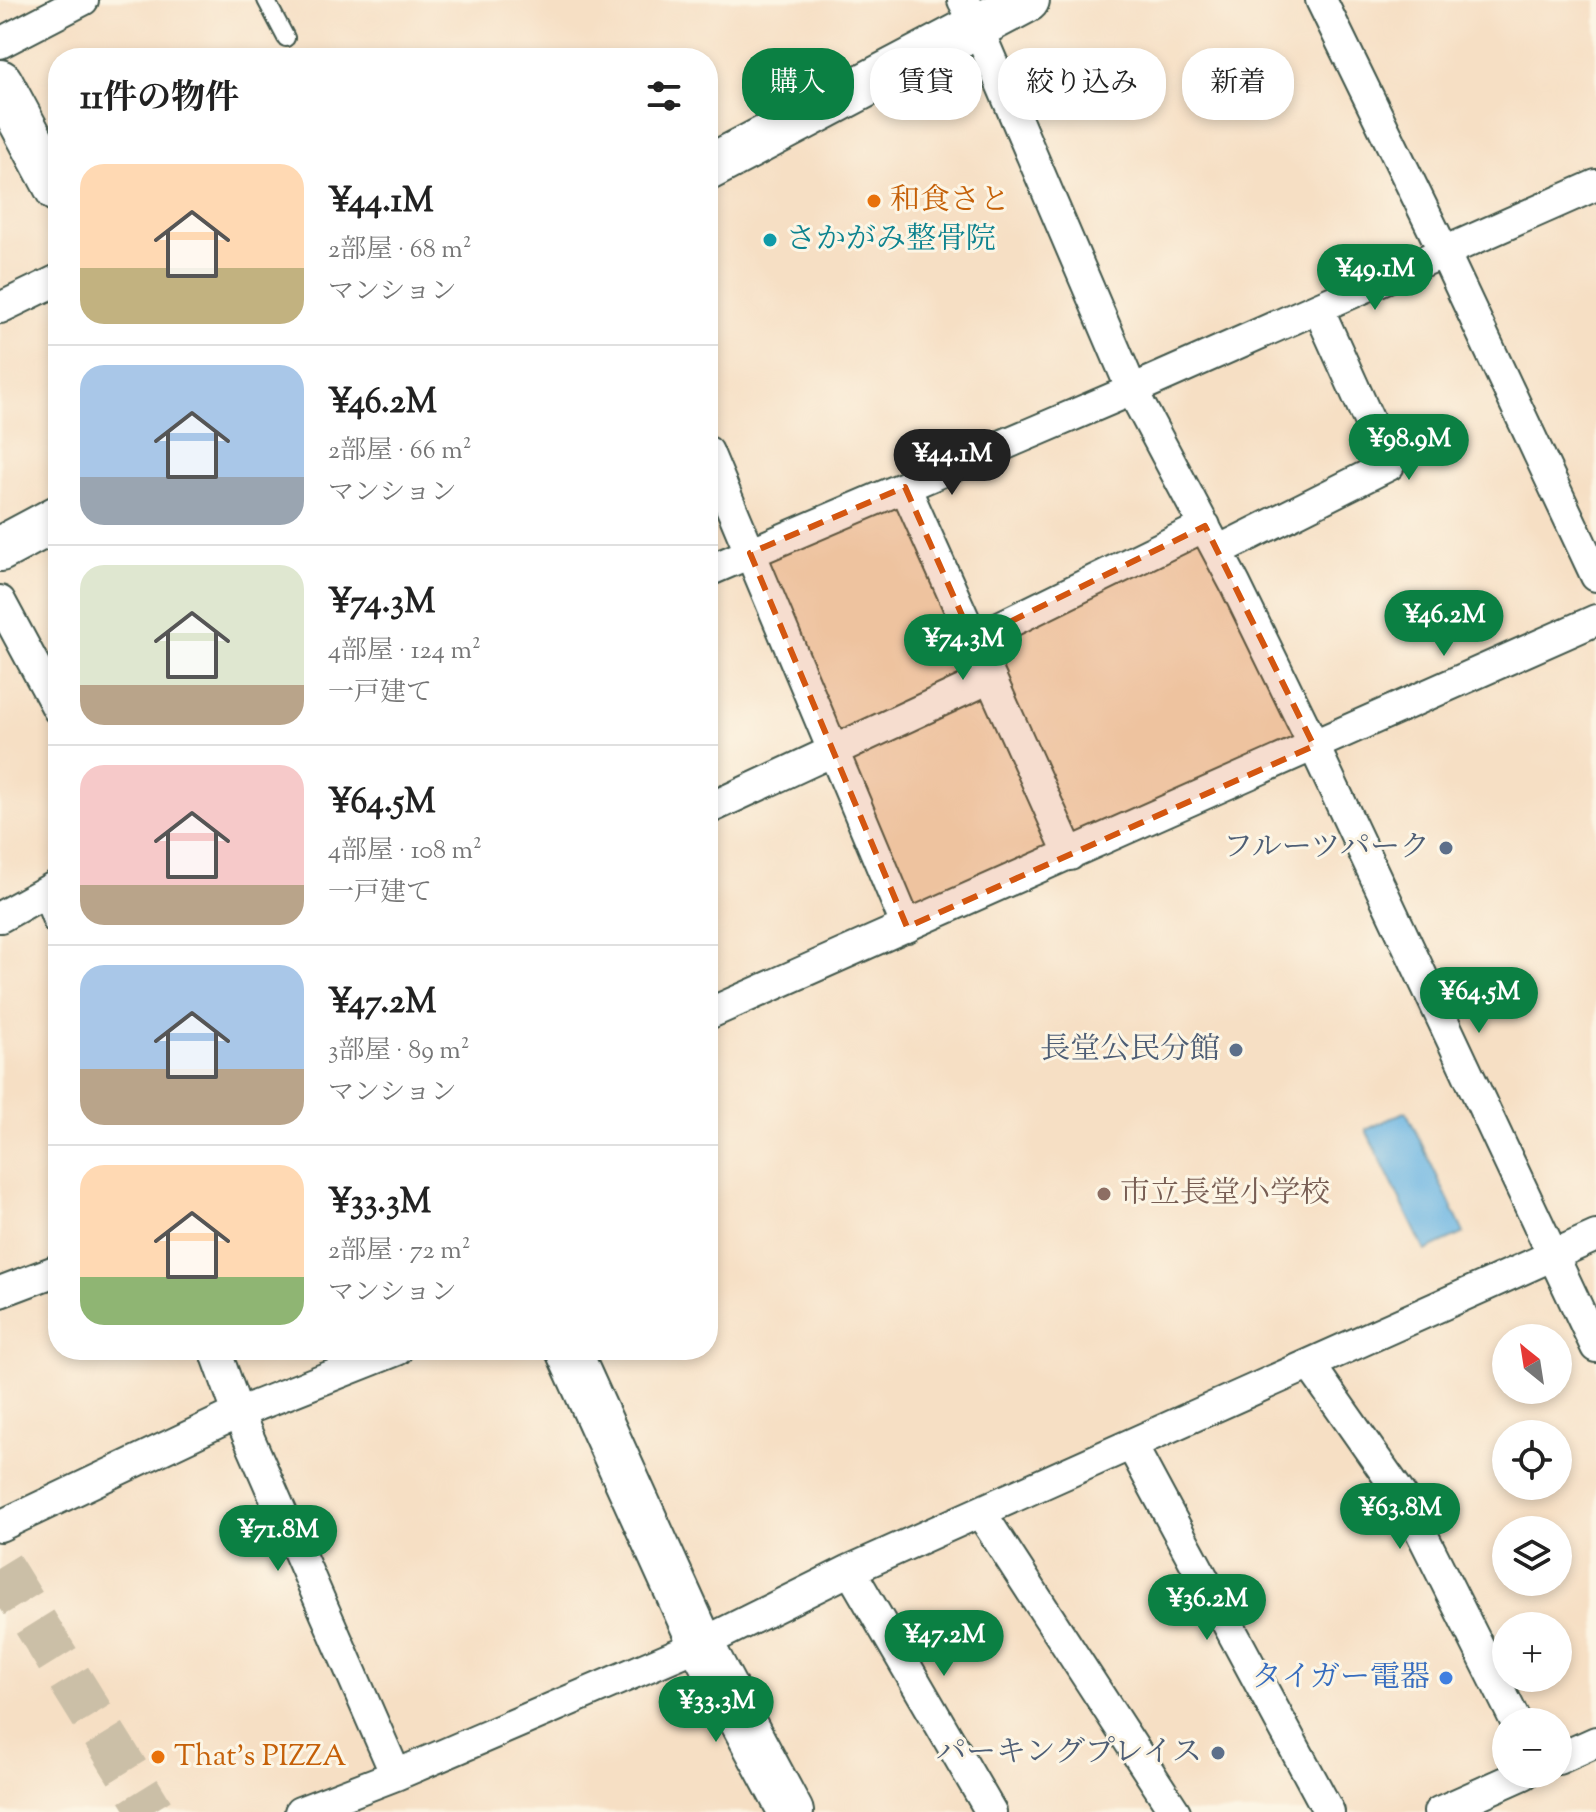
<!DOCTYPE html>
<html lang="ja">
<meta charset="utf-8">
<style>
:root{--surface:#fff;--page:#f2f2f2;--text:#222;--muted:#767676;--line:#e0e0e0;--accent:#0b8043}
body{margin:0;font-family:"Sorts Mill Goudy","Noto Serif JP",serif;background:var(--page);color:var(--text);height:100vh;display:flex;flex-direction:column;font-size:30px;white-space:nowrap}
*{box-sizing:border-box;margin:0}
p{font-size:26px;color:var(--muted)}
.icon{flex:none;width:44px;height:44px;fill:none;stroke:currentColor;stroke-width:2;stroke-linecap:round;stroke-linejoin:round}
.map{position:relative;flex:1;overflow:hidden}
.details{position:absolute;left:48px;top:48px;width:670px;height:1312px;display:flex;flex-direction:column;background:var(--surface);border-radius:32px;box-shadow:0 4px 12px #0003}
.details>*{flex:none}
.guide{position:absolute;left:742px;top:48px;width:734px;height:72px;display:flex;gap:16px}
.needle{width:52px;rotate:330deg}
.buttons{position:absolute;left:1492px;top:1324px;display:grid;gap:16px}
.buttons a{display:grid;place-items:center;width:80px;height:80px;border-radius:50%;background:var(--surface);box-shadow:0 4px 12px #0003;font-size:40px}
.price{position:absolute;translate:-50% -68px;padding:0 18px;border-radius:28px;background:var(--accent);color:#fff;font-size:26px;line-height:52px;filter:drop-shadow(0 2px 4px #0008)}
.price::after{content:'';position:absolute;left:50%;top:48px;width:24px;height:18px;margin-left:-12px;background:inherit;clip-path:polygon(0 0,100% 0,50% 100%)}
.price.current{background:#222;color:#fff}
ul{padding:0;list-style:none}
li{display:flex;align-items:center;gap:24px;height:200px;padding:0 32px}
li+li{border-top:2px solid var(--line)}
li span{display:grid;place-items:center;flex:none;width:224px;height:160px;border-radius:24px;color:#555}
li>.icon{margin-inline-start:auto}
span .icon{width:96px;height:96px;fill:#fffc;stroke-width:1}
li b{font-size:34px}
h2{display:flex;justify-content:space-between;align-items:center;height:96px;padding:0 32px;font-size:34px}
.pill{padding:0 28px;border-radius:32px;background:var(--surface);box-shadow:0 4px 12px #0003;font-size:28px;line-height:72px}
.pill.current{background:var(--accent);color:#fff}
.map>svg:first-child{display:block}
.water{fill:#6ab5e3;stroke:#44798c;stroke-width:2}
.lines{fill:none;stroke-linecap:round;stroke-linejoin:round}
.secondary-tunnel{stroke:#cbbfa7;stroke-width:44;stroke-dasharray:44 22;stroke-linecap:butt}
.lane-casing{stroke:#3f554a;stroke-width:20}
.street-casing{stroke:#3f554a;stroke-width:34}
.secondary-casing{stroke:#3f554a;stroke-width:48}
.primary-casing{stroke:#3f554a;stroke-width:48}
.lane{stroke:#fff;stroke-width:16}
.street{stroke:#fff;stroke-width:30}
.secondary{stroke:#fff;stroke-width:44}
.primary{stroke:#fff;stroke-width:44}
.marked{fill:#d45610;fill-opacity:0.2;stroke:#d45610;stroke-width:6;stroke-dasharray:16 10;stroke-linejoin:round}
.food-dot{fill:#e8710a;stroke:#fcf5e5;stroke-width:3}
.culture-dot{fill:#0f9aa8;stroke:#fcf5e5;stroke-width:3}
.service-dot{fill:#5c6f8a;stroke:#fcf5e5;stroke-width:3}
.education-dot{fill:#8d6e63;stroke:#fcf5e5;stroke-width:3}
.shop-dot{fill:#3f7fe0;stroke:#fcf5e5;stroke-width:3}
.labels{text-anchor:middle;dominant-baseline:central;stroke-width:6;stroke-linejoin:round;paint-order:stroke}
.food-label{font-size:30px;fill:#c56008;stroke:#fcf5e5;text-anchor:start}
.culture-label{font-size:30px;fill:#0d838f;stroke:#fcf5e5;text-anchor:start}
.service-label{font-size:30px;fill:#4e5e75;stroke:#fcf5e5;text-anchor:end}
.education-label{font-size:30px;fill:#785e54;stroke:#fcf5e5;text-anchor:start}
.shop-label{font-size:30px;fill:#366cbe;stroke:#fcf5e5;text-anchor:end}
</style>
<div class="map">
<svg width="1596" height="1812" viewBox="0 0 1596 1812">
<rect width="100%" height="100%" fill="#fcf5e5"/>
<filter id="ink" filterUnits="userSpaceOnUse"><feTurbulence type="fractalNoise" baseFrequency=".0125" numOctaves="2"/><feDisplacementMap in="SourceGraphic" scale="16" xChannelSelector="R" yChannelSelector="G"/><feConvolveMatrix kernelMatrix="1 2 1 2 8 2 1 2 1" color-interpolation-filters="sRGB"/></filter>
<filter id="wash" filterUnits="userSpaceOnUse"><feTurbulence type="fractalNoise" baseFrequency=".006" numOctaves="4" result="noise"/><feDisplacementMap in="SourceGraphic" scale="32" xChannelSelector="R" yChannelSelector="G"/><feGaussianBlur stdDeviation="1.8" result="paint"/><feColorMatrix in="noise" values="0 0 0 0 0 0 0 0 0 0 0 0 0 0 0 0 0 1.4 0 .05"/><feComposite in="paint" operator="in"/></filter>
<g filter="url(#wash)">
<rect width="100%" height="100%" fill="#f6dfc4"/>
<path class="water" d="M1406 1111 1464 1233 1425 1251 1366 1130Z"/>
</g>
<g filter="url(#ink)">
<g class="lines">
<path class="secondary-tunnel" d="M0 1566 152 1812"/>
<g class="lane-casing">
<path id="lane" d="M266 0 286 38"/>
</g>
<g class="street-casing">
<path id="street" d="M963 0 977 27 1132 390 1235 584 1314 746 1596 1347
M1321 0 1444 252 1596 576
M0 43 83 0
M0 308 58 280
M708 452 907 927
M905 487 1070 855
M1218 551 1389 465 1318 308
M708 571 1132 390 1596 185
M0 601 58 709
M973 640 1205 526
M708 809 990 678
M47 891 58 920
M0 917 58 885
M708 1014 1596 620
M0 1292 58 1270
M215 1350 238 1413 396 1775
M1310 1365 1406 1502 1516 1722
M1132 1446 1329 1812
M981 1513 1175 1812
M0 1526 238 1413 397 1350
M850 1570 991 1812
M1558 1759 1596 1742
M300 1812 396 1775 701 1644 850 1570 1596 1236
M1439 1812 1524 1774"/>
</g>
<g class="secondary-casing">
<path id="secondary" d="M0 82 58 190
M568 1350 701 1644 791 1812"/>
</g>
<g class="primary-casing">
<path id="primary" d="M708 168 1027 0
M0 549 58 518"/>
</g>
<use href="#lane" class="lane"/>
<use href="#street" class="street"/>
<use href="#secondary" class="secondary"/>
<use href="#primary" class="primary"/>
</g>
</g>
<path class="marked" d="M905 487 973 640 1205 526 1314 746 907 927 750 553Z"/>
<g class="food-dot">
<circle cx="874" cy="201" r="8"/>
<circle cx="158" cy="1757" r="8"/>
</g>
<circle class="culture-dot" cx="770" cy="240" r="8"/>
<g class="service-dot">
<circle cx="1446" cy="848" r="8"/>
<circle cx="1236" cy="1050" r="8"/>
<circle cx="1218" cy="1753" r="8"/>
</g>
<circle class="education-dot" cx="1104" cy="1194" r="8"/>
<circle class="shop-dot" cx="1446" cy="1678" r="8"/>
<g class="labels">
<g class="food-label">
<text x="890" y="201">和食さと</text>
<text x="174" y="1757">That's PIZZA</text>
</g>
<g class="culture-label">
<text x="786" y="240">さかがみ整骨院</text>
</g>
<g class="service-label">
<text x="1430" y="848">フルーツパーク</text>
<text x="1220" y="1050">長堂公民分館</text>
<text x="1202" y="1753">パーキングプレイス</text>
</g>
<g class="education-label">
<text x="1120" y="1194">市立長堂小学校</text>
</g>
<g class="shop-label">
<text x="1430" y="1678">タイガー電器</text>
</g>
</g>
</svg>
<div class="buttons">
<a><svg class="needle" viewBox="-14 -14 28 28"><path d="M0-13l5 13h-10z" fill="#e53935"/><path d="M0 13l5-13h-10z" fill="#767676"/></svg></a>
<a><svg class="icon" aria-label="locate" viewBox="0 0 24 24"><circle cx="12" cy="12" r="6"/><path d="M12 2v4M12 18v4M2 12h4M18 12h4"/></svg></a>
<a><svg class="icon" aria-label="layers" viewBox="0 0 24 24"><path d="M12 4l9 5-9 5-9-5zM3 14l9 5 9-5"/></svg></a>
<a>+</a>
<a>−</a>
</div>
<b class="price" style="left:1375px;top:312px">¥49.1M</b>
<b class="price" style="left:1409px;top:482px">¥98.9M</b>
<b class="price current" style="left:952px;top:497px">¥44.1M</b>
<b class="price" style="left:1444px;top:658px">¥46.2M</b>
<b class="price" style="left:963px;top:682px">¥74.3M</b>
<b class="price" style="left:1479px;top:1035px">¥64.5M</b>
<b class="price" style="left:1400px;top:1551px">¥63.8M</b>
<b class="price" style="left:278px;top:1573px">¥71.8M</b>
<b class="price" style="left:1207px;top:1642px">¥36.2M</b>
<b class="price" style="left:944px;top:1678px">¥47.2M</b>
<b class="price" style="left:716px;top:1744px">¥33.3M</b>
<div class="guide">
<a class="pill current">購入</a>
<a class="pill">賃貸</a>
<a class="pill">絞り込み</a>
<a class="pill">新着</a>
</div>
<section class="details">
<h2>11件の物件<svg class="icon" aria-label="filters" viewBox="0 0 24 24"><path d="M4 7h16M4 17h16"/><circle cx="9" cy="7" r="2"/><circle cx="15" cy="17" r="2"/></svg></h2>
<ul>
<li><span style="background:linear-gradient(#ffd9b3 65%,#c2b280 0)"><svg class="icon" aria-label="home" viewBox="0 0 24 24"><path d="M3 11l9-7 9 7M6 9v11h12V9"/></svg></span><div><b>¥44.1M</b><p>2部屋 · 68 m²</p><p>マンション</p></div></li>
<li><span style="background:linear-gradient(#a9c7e8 70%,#9aa5b1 0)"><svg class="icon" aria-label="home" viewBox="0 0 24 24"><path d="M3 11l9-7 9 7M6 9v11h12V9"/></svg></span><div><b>¥46.2M</b><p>2部屋 · 66 m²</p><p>マンション</p></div></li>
<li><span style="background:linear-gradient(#dfe7d0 75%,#b9a48a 0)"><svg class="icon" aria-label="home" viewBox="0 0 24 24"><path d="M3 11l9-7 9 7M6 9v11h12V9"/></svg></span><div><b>¥74.3M</b><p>4部屋 · 124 m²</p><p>一戸建て</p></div></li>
<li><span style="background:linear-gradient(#f6c9c9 75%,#b9a48a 0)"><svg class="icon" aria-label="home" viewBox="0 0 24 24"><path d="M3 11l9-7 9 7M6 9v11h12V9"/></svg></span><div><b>¥64.5M</b><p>4部屋 · 108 m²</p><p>一戸建て</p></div></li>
<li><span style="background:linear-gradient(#a9c7e8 65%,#b9a48a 0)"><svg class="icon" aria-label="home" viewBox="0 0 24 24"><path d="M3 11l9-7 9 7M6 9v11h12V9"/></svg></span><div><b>¥47.2M</b><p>3部屋 · 89 m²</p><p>マンション</p></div></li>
<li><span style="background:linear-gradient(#ffd9b3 70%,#8fb573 0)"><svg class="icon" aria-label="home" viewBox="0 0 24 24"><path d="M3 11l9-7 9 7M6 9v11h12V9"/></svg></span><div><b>¥33.3M</b><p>2部屋 · 72 m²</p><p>マンション</p></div></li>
</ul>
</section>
</div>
